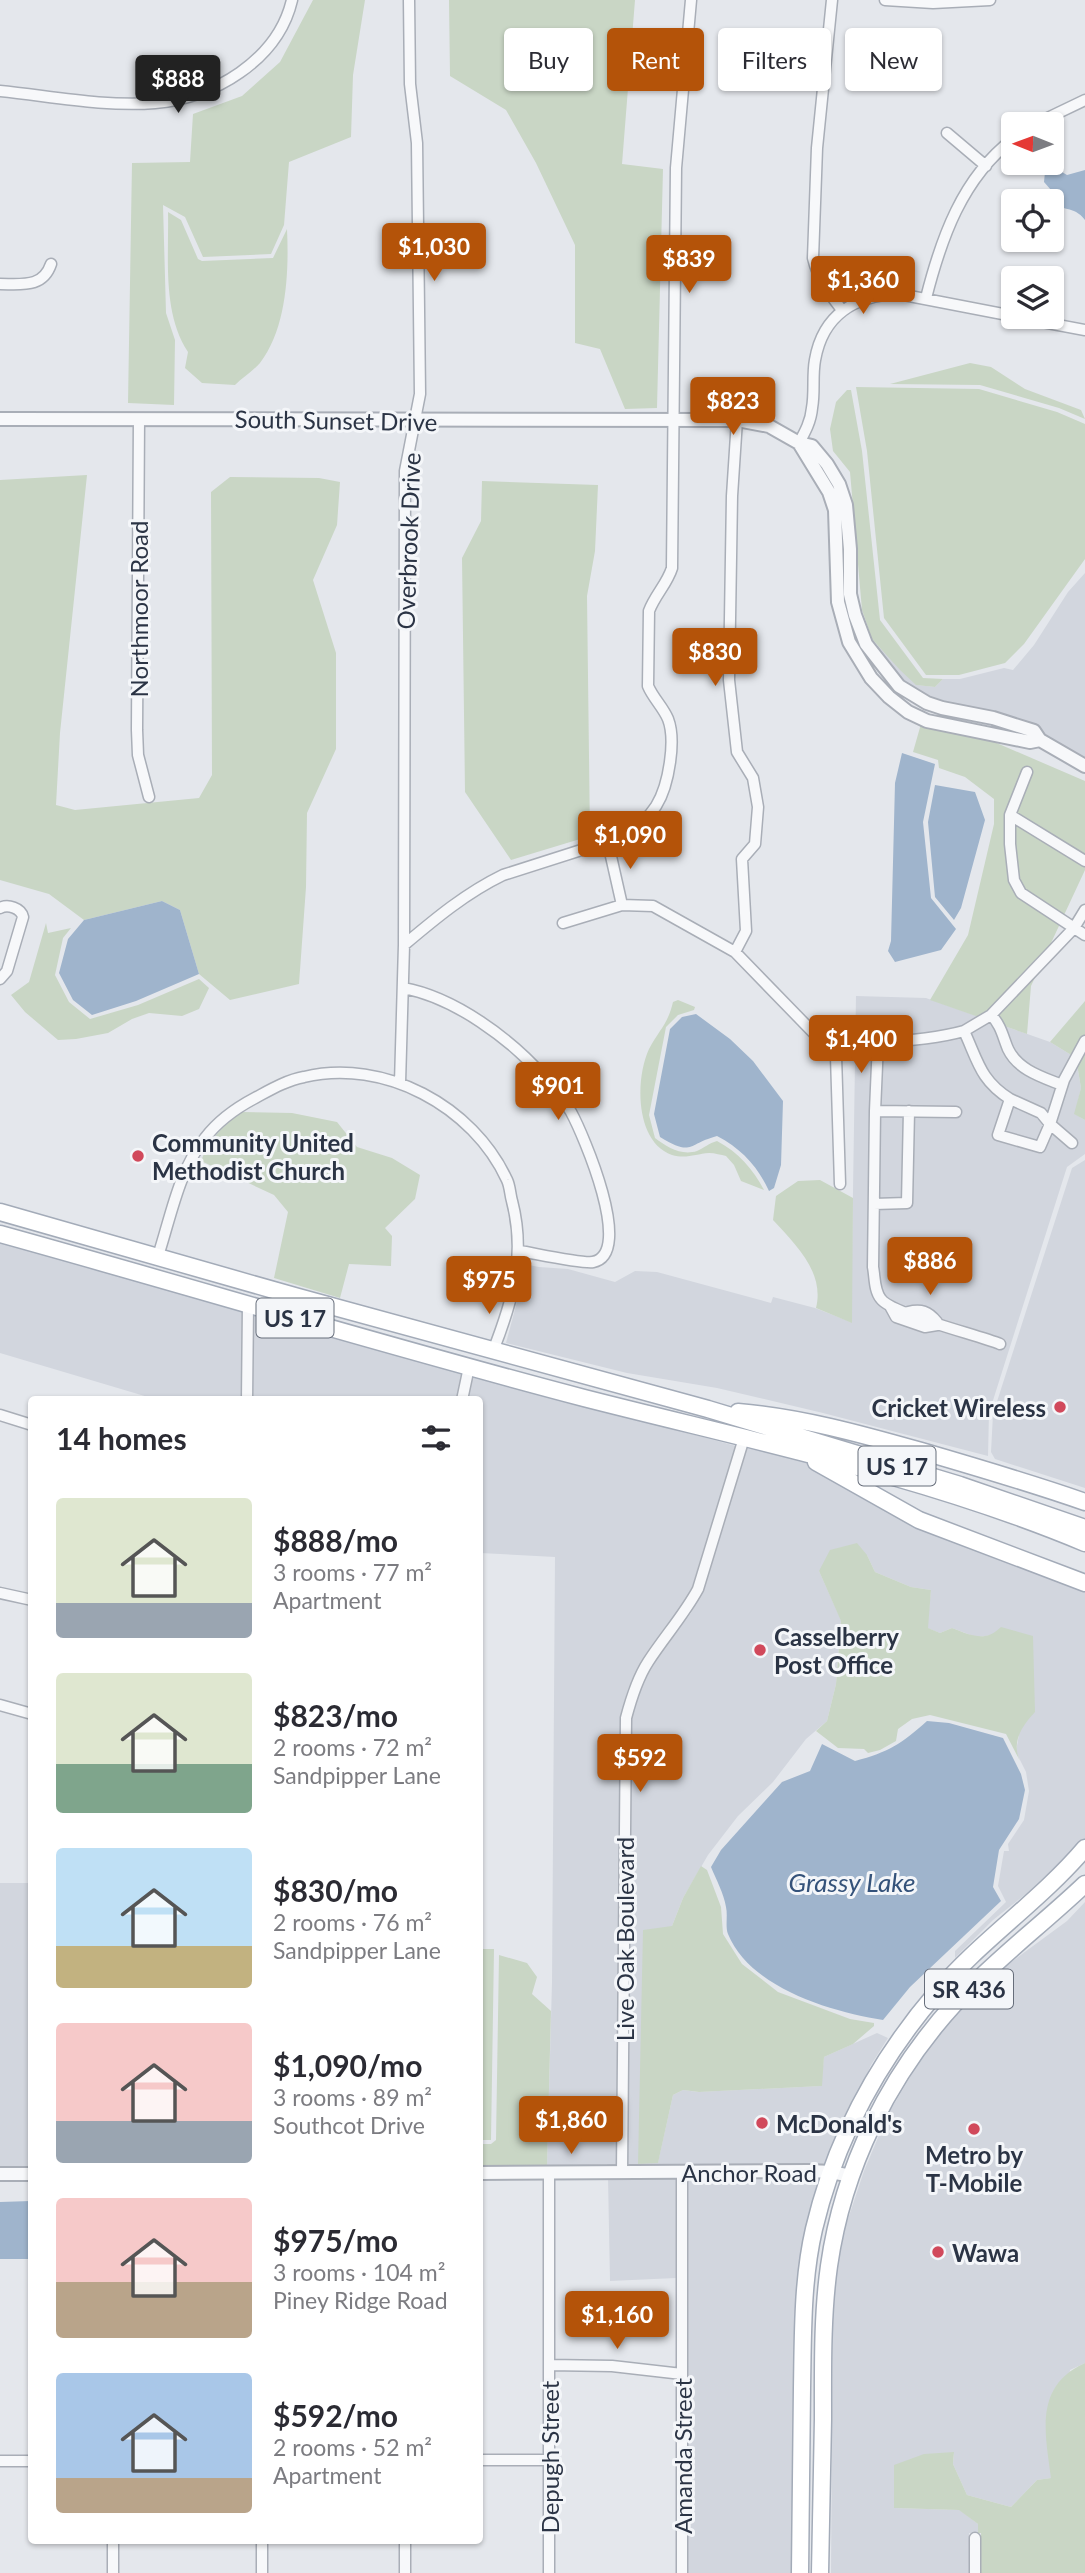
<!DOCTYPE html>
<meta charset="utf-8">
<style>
:root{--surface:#fff;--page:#f2f2f3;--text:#2b2b33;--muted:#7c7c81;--accent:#b45309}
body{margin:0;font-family:Lato,sans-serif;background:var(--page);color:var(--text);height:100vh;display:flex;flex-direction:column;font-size:26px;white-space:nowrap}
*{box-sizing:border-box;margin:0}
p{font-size:23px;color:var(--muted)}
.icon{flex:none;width:38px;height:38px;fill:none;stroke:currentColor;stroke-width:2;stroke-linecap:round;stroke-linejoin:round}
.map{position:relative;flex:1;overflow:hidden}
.sheet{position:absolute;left:28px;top:1396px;width:455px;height:1148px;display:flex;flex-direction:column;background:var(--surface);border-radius:7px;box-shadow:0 2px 5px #0004}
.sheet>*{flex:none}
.top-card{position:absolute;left:504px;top:28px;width:476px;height:63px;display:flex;gap:14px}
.needle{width:46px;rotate:271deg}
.buttons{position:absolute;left:1001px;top:112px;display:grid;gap:14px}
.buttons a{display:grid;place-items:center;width:63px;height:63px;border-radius:7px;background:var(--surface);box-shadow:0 2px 5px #0004;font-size:35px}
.price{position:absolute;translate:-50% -60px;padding:0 16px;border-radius:7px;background:var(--accent);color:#fff;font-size:23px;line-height:46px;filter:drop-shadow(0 2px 4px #0008)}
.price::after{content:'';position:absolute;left:50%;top:42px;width:21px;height:16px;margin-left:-10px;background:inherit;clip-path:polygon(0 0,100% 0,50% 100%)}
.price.current{background:#222;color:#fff}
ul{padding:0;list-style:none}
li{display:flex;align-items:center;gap:21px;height:175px;padding:0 28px}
li span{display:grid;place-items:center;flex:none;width:196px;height:140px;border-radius:7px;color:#555}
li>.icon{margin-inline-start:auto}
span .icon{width:84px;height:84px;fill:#fffc;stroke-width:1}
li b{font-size:30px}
h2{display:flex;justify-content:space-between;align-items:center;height:84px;padding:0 28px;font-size:30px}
.tag{padding:0 24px;border-radius:7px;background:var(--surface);box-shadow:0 2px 5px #0004;font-size:24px;line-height:63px}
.tag.current{background:var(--accent);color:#fff}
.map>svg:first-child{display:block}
.built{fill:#d2d6de}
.green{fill:#c9d6c5}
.water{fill:#9fb4cc}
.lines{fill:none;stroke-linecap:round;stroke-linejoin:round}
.minor-casing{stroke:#a9aeb7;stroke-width:13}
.tertiary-casing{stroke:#a9aeb7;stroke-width:16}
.primary-casing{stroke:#a3abb8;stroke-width:19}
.minor{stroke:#f7f8fa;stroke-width:10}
.tertiary{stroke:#f7f8fa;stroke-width:12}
.primary{stroke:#fff;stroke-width:16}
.poi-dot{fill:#d1495b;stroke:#f4f6f9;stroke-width:2.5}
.labels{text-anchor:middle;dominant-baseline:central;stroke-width:6;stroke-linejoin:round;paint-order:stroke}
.shield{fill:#f4f6f9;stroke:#676e7b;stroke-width:2}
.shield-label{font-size:23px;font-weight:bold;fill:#2b3445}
.street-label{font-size:24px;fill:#2b3445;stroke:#f4f6f9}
.poi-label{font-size:24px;font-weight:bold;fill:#2b3445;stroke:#f4f6f9;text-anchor:start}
.water-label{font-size:26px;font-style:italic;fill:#34527a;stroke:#f4f6f9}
</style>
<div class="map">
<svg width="1085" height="2573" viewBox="0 0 1085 2573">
<rect width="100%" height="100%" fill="#e4e7ec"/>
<path class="built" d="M1085 573V761L1045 737 1044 734 929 698 903 683 876 650 878 645 917 685 935 687 943 679H960L1004 668 1013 670 1034 645 1068 592Z
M856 996 926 998 1050 1042 1076 1058 1081 1088 1075 1114 1085 1120V1154L1067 1167 989 1413 988 1456 823 1413 717 1388 627 1373 506 1343 518 1298 524 1264 539 1267 568 1269 615 1282 635 1271 657 1272 771 1303 773 1297 815 1308 851 1322Z
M1085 1160V1488L995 1459 991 1452 993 1414 1072 1168Z
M0 1240 242 1308V1400H158L0 1353Z
M254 1311 462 1372 456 1400H253Z
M473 1375 736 1446 692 1587 681 1608 642 1661 628 1689 620 1717 617 2167H608L607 2164 547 2167 552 1982 555 1557 480 1553V1400H468Z
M747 1448 802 1460 858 1493 1085 1589V1840L1064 1864 993 1920 955 1958V1951L1006 1902 998 1886 1004 1851H1009L1008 1844 1024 1820 1029 1791 1026 1772 1016 1752 1020 1728 993 1635 976 1637 952 1628 940 1633 927 1628 931 1590 911 1587 875 1572 867 1555 819 1571 841 1620 836 1684 827 1721 806 1739 773 1782 738 1816 708 1855 683 1898 672 1926 658 2162 673 2095 683 2090 698 2092 821 2086 824 2057 877 2033 888 2038 871 2065 825 2166 628 2167 631 1719 639 1693 652 1665 691 1613 703 1590Z
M0 1883H31V2170L0 2171Z
M1085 1902V2363L1070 2370 1051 2478 1037 2480 1011 2507 967 2495 953 2464 954 2453 894 2508 960 2510 978 2524V2533H969V2573H831L833 2292 845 2228 864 2171 887 2116 917 2065 952 2018 1006 1966 1067 1921Z
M822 2176 810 2216 792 2573H688V2177Z
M608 2177H676V2278L610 2281Z"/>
<path class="green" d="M313 0H365L353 75 351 137 289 162 284 225 271 254 203 257 185 217 163 205 166 313 175 340 174 405 128 403 132 163 190 162 193 114 242 96 280 62Z
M449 0H635L622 164 663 169 657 408 625 409 600 349 575 343V245L536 163 506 110 450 76Z
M168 212 181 220 198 259 202 261 273 258 287 229C289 271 287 328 260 363 253 371 242 378 235 385L202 383 185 368 188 352C162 312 169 258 168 212Z
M970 363 991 367 1025 389 1081 410 1085 419 1059 408 980 385 890 384Z
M856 387 979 389 1057 412 1085 424V559L1024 644 1005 663 959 675H926L884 618 867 451Z
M847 390H851L862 451 880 620 923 678 943 679 935 687 916 685 900 670 872 639 862 610 850 472 833 451 830 429 836 402Z
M87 475 60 733 56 805 75 810 199 798 212 775 211 492 230 477 319 478 340 482 337 525 313 580 336 653V749L307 813 306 887 299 984 230 1000 199 974 180 910 162 901 84 920 49 894 0 880V480Z
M482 481 598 485 595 551 587 596 590 836 511 860 465 792 462 558 481 521Z
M921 724 992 741 1085 781V870L1031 986 1027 1034 930 1000 968 935 994 824V799L965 777 939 768 938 760 913 752Z
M46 923 48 933 71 928 63 938 55 975 69 1002 90 1019 138 1005 199 979 209 988 199 1009 182 1016 149 1013 132 1019 108 1033 76 1039 58 1040 25 1012 11 995 29 982Z
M678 1000 695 1007 694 1010 678 1015 666 1027 649 1115 655 1138C667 1147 681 1156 697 1151 704 1148 709 1143 717 1141 738 1152 753 1169 764 1190L741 1181 734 1165 726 1156C721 1155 715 1153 709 1153 696 1154 686 1159 672 1155 635 1142 635 1079 649 1049 659 1030 668 1024 673 1002Z
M1085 1001V1120L1074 1114 1081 1088 1076 1058 1050 1042Z
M241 1112 292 1113 337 1122 357 1147 392 1158 420 1175 415 1199 385 1228 392 1236 391 1266 349 1264 340 1298 274 1278 288 1212 274 1195 201 1161C209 1139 222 1127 241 1112Z
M820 1180 853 1198 852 1323 816 1308C825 1272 795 1244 773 1220L776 1196 798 1181Z
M857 1543 867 1555 875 1572 911 1587 931 1590 928 1628 940 1633 952 1628C971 1635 985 1643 1001 1627L1033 1636 1035 1712C1022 1726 1011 1742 1020 1761L1006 1734 930 1715 912 1719 898 1729 896 1741 880 1750 868 1753 864 1749 838 1748 816 1731 827 1721 836 1684 841 1621 819 1571 830 1550Z
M701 1866 707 1870 721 1907 723 1934 742 1964 778 1992 850 2019 874 2023V2026L853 2044 824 2057 822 2086 699 2092 683 2090 673 2095 658 2163 638 2164 643 1930 672 1926 683 1898Z
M480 1949H494L491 2140H480Z
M499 1955 527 1963 537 1977 532 1994 551 2011 547 2167 480 2165V2144H491L496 2140Z
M1085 2363V2573H980L981 2533H978V2524L959 2510 894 2508V2465L924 2454 954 2452 953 2464 967 2495 1011 2507 1037 2480 1051 2478C1045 2432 1034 2386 1085 2363Z"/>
<path class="water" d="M1052 166 1067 175 1085 170V220C1073 204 1062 214 1050 198L1051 190 1044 182 1045 172Z
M902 753 935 764 923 822 931 898 956 929 941 950 895 962 888 951 891 941 895 783Z
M935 785 975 792 985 820 961 908 954 920 935 897 928 822Z
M162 901 180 910 199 974 136 1001 92 1015 73 1000 59 973 68 939 84 920Z
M696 1014 730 1039 753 1061 783 1101 781 1165 774 1188 769 1191C758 1167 742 1149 717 1136 687 1144 693 1157 660 1137L654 1114 670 1029 682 1017Z
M927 1721 949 1723 1003 1738 1021 1774 1025 1790 1019 1819 999 1850 993 1887 1001 1901 910 1987 883 2020C831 2012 750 1988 728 1934 725 1926 728 1916 726 1907 724 1894 716 1879 711 1867L721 1850 782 1782 810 1771 822 1744 855 1761C889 1752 901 1744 927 1721Z
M31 2201V2259H0V2202Z"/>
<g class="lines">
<g class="minor-casing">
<path id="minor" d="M832 0 817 148 813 258C818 279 829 293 842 310
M885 0 933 3 990 0
M0 91C50 96 104 107 155 103 213 99 278 60 292 0
M1035 124 1085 100
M947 133 986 166
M0 284C22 284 43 288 51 264
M926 298C941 239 962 178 1013 139
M1015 317 1085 330
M139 419 137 730 138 755 149 797
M799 443C805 432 811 421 812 408 815 392 812 376 815 360 823 314 856 295 899 294L1013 316
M1027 772 1010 815V844L1014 880 1021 893 1085 935
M1010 815 1085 861
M608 843 622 905
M0 908C8 904 21 908 23 917L7 971 0 979
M563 923 622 905 653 906 735 952 836 1056 840 1184
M404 945C436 918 466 893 503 875L622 837C654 818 665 798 670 762 672 748 673 732 668 719 663 707 653 698 648 686L649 611C655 595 667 584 672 568L676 168 691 0
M735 952 746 931 742 859 755 844 758 807 753 778 737 752 729 680 732 496 737 420
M403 988C454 997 511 1039 545 1078 554 1088 564 1100 571 1112 583 1134 635 1254 593 1262 583 1264 533 1253 520 1251
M991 1015 1074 928 1085 910
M400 1083 404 945 405 471 420 394 417 143 410 84 409 0
M1010 1099C980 1080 978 1061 964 1031L991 1015C1001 1025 1003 1037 1008 1049 1018 1070 1042 1077 1062 1085
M1010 1099 1041 1113 1050 1124 1040 1147 998 1135Z
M875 1111 873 1267C875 1277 874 1291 881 1299 892 1314 978 1335 1000 1344
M956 1112 875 1111 878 1042C908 1041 935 1039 964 1031
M1072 1143 1050 1124 1064 1080 1085 1041
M874 1204 907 1203 909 1111
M158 1256C171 1216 179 1170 205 1138 218 1121 236 1108 255 1098 270 1090 287 1080 304 1077 384 1058 473 1106 507 1180 510 1186 510 1194 512 1201 526 1255 513 1300 493 1351
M890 1306 896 1317 925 1327 937 1325
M908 1312C921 1309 928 1311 937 1322
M247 1400 248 1305
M462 1400 469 1367
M0 1415 32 1425
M0 1593 32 1600
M0 1705 32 1714
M549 2172V2573
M622 2172 626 1718C631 1699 637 1679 648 1662 664 1637 684 1615 698 1589L744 1438
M682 2172V2573
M549 2365 612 2366 682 2374
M480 2460H549
M0 2461H32
M113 2541V2573
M262 2541V2573
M405 2541V2573
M975 2573V2538"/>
</g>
<g class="tertiary-casing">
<path id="tertiary" d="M0 419 737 420 769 426 799 443 812 446 827 464 839 484 846 505 850 549V594L855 615 866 644 899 686 927 703 942 708 993 718 1034 731 1040 740 1085 766
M799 443 829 492 835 510 838 602 849 642 871 678 889 697 908 712 927 721 1030 742 1040 740
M480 2173 810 2171 831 2172 851 2176
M0 2174H32"/>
</g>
<g class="primary-casing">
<path id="primary" d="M0 1212 298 1297 708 1409 960 1485 1085 1528
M0 1234C195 1288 389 1347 584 1398 752 1441 925 1476 1085 1543
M738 1412C800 1417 861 1434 921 1451 976 1467 1031 1483 1085 1502
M816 1462 919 1520 1085 1583
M800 2573C801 2511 801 2449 802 2388 803 2335 802 2281 814 2229 835 2140 877 2062 937 1992 981 1940 1040 1901 1085 1848
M820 2573C821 2522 822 2470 823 2419 823 2368 822 2316 829 2266 843 2167 889 2075 956 2002 996 1959 1043 1924 1085 1884"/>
</g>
<use href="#minor" class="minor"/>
<use href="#tertiary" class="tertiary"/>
<use href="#primary" class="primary"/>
</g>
<g class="poi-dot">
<circle cx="138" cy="1156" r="7"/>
<circle cx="1060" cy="1407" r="7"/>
<circle cx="760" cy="1650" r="7"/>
<circle cx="762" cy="2123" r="7"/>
<circle cx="974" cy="2129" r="7"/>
<circle cx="938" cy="2252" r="7"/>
</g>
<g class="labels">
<g class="shield">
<rect x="256.5" y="1298.5" width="77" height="39" rx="5"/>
<rect x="858.5" y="1446.5" width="77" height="39" rx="5"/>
<rect x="925" y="1969.5" width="88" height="39" rx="5"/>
</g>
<g class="shield-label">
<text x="295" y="1318">US 17</text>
<text x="897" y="1466">US 17</text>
<text x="969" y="1989">SR 436</text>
</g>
<g class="street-label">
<text transform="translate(336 420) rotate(1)">South Sunset Drive</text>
<text transform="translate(408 541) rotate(-88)">Overbrook Drive</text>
<text transform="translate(138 609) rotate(-90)">Northmoor Road</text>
<text transform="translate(624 1939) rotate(-90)">Live Oak Boulevard</text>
<text x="749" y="2172">Anchor Road</text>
<text transform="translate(682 2456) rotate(-90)">Amanda Street</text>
<text transform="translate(549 2457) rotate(-90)">Depugh Street</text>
</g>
<g class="poi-label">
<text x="152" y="1142">Community United<tspan x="152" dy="28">Methodist Church</tspan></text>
<text x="1046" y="1407" text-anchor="end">Cricket Wireless</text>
<text x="774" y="1636">Casselberry<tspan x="774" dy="28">Post Office</tspan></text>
<text x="776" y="2123">McDonald's</text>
<text x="974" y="2154" text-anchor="middle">Metro by<tspan x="974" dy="28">T-Mobile</tspan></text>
<text x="952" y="2252">Wawa</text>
</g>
<g class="water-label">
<text x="852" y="1882">Grassy Lake</text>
</g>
</g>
</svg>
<div class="buttons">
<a><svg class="needle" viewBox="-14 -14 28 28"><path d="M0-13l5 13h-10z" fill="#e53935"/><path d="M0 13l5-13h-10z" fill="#7c7c81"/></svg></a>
<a><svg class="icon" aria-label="locate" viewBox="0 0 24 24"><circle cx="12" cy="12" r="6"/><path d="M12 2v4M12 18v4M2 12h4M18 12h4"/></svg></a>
<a><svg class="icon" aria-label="layers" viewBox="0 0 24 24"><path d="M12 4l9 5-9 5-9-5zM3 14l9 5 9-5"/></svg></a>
</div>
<b class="price current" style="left:178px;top:115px">$888</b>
<b class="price" style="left:434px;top:283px">$1,030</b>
<b class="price" style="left:689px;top:295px">$839</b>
<b class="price" style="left:863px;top:316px">$1,360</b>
<b class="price" style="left:733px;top:437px">$823</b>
<b class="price" style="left:715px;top:688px">$830</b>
<b class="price" style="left:630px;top:871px">$1,090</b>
<b class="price" style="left:861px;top:1075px">$1,400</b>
<b class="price" style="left:558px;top:1122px">$901</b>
<b class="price" style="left:930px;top:1297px">$886</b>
<b class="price" style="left:489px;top:1316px">$975</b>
<b class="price" style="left:640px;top:1794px">$592</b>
<b class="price" style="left:571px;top:2156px">$1,860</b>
<b class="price" style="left:617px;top:2351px">$1,160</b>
<div class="top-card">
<a class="tag">Buy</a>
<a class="tag current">Rent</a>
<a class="tag">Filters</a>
<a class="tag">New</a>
</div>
<section class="sheet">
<h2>14 homes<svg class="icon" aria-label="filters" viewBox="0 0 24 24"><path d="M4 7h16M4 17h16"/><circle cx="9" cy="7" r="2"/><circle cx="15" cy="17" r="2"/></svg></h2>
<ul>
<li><span style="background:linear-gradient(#dfe7d0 75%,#9aa5b1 0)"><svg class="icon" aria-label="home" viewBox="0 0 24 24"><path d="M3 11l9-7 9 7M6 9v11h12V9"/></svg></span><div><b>$888/mo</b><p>3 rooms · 77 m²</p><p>Apartment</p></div></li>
<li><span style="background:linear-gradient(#dfe7d0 65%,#7fa58c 0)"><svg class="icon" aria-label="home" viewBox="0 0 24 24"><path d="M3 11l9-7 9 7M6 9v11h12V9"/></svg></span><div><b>$823/mo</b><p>2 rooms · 72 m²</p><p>Sandpipper Lane</p></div></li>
<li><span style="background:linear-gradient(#bfe0f5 70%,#c2b280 0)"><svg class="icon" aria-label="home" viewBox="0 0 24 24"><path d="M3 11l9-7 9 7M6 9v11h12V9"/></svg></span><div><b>$830/mo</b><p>2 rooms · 76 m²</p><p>Sandpipper Lane</p></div></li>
<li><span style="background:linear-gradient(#f6c9c9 70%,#9aa5b1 0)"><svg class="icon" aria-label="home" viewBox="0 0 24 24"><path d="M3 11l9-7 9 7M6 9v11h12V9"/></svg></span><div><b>$1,090/mo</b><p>3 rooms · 89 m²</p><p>Southcot Drive</p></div></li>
<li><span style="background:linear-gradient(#f6c9c9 60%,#b9a48a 0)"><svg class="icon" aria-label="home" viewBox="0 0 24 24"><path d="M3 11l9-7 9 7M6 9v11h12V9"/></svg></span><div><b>$975/mo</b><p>3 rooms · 104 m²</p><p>Piney Ridge Road</p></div></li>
<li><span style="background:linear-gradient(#a9c7e8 75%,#b9a48a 0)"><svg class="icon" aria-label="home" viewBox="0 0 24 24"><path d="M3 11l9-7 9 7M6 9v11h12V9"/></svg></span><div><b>$592/mo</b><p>2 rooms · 52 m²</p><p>Apartment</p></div></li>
</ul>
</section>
</div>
